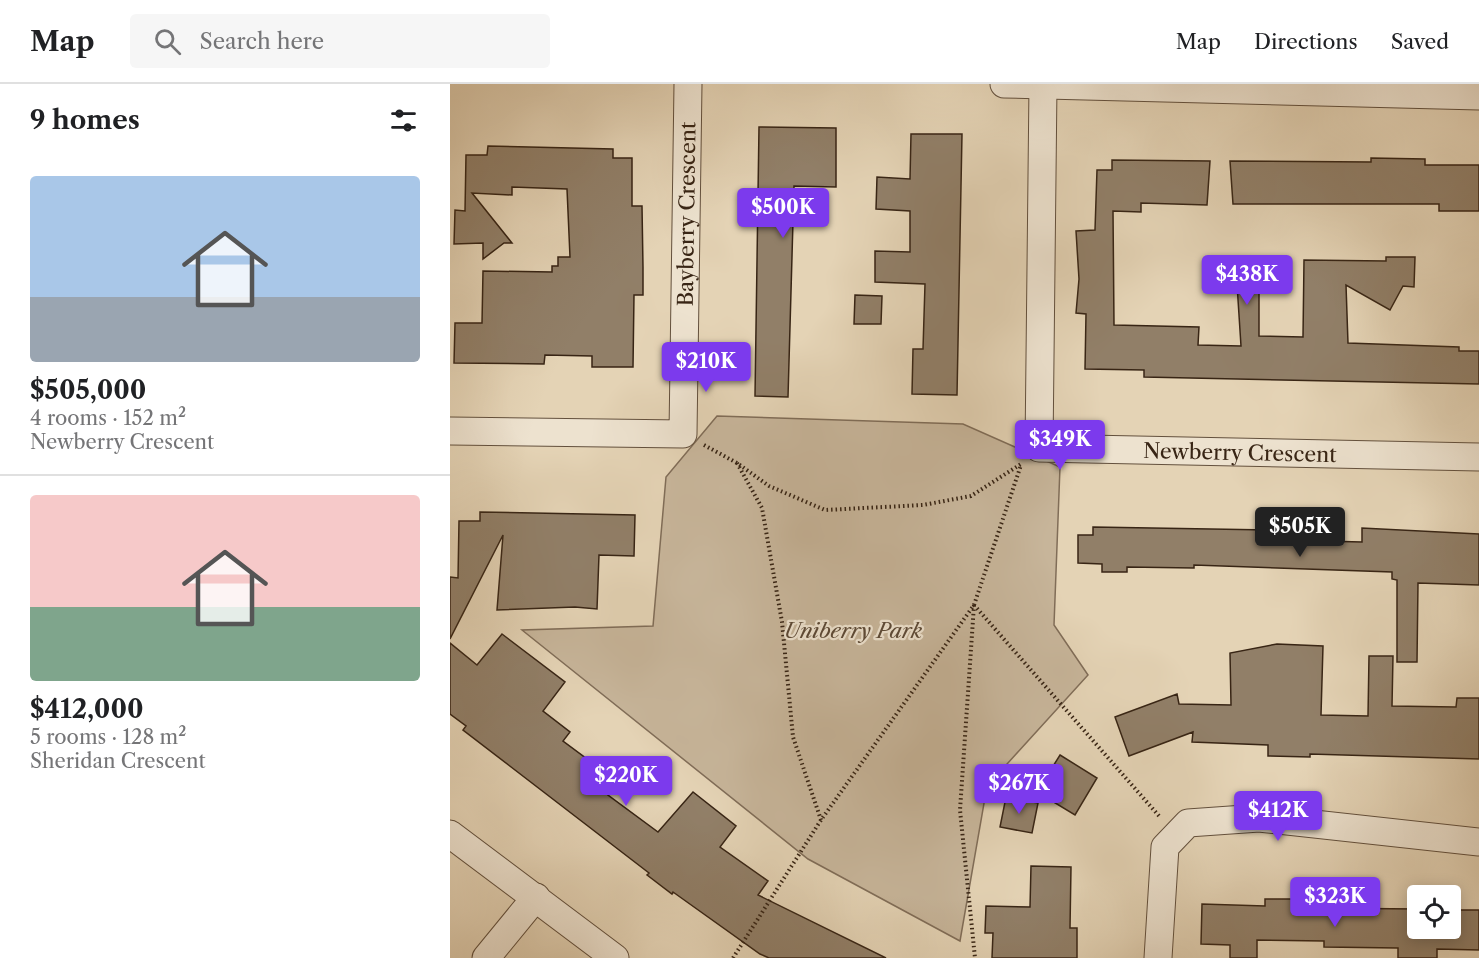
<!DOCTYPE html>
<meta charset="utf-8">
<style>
:root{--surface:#fff;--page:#f6f6f6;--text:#202124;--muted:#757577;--line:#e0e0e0;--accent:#7c3aed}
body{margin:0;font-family:"Libre Caslon Text",serif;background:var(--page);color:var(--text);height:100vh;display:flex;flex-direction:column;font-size:22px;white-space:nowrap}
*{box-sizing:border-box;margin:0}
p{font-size:20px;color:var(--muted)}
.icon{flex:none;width:33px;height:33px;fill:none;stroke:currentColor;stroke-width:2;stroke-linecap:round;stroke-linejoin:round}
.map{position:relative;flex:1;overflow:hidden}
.side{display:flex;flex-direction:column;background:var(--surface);width:450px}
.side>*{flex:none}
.tools{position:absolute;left:957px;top:801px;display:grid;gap:12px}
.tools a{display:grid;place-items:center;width:54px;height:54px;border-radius:6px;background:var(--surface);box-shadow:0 3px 15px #0003;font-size:30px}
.price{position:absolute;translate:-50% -51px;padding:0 14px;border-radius:6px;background:var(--accent);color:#fff;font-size:20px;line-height:39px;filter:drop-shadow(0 2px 3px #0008)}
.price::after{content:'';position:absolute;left:50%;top:36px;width:18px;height:14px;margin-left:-9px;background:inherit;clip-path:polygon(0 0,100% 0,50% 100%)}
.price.current{background:#222;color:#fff}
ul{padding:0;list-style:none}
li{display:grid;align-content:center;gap:12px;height:318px;padding:0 30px}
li+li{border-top:2px solid var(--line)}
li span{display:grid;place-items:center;height:186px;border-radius:6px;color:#555}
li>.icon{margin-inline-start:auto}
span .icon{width:108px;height:108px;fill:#fffc;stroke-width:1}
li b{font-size:26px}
h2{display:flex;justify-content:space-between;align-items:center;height:72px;padding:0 30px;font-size:26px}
header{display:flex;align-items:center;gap:36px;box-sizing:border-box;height:84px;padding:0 30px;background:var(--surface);border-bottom:2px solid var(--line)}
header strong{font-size:28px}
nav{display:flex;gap:33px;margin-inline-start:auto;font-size:21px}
.search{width:420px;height:54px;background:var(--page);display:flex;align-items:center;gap:15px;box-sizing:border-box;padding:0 21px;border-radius:6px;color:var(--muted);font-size:22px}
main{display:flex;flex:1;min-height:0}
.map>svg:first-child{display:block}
.green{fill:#c7b59a;stroke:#806d58;stroke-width:1.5}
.building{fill:#917f68;stroke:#382515;stroke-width:1.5}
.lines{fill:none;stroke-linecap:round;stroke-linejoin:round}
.minor-casing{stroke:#63503d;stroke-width:29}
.path{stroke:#382515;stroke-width:4;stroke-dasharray:1.5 3;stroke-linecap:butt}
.minor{stroke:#ede2cf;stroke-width:27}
.labels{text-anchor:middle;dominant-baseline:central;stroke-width:4.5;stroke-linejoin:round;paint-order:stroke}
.street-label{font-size:21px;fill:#382515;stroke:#ede2cf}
.park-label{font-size:21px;font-style:italic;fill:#5c4936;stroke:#ede2cf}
</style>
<header>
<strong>Map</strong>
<div class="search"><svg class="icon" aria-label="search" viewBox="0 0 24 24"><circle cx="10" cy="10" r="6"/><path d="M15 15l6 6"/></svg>Search here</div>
<nav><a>Map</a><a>Directions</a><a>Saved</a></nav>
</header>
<main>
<section class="side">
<h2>9 homes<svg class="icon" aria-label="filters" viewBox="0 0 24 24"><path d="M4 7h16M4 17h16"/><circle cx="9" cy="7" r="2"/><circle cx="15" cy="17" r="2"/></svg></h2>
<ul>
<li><span style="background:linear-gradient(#a9c7e8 65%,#9aa5b1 0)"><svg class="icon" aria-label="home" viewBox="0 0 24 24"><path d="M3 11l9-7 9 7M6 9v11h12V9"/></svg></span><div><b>$505,000</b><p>4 rooms · 152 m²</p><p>Newberry Crescent</p></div></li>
<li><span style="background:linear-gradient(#f6c9c9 60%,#7fa58c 0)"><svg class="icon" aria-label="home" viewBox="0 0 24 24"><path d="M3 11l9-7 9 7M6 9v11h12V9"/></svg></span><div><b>$412,000</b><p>5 rooms · 128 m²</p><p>Sheridan Crescent</p></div></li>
</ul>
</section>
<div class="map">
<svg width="1029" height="874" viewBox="0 0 1029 874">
<rect width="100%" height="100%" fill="#e4d3b5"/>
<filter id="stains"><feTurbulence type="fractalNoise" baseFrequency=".00333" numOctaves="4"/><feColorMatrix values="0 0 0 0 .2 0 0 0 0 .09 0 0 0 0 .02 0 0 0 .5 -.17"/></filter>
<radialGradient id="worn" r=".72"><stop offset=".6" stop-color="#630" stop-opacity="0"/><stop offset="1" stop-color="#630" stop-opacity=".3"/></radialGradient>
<path class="green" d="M267 332 513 340 610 383 604 541 638 591 537 702 510 857 358 775 72 546 203 542 216 393Z"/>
<path class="building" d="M309 43 386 44V103L344 102 338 313 305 312Z
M461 50H512L507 311 462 310 463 265H473L475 200 425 198V167L460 168V127L426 125 427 93 460 95Z
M38 62 163 65V74H182V122H192L193 183V211H184L183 283H142V272L95 271 94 280 4 279 5 239H32L33 187 102 188V182H108V173H120L117 105 62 103V111L22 109 62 159H54L33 175V159L4 160 5 126 15 127 16 71H37Z
M921 74 975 75V81H1029V127H989V120H783L780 77 921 78Z
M662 76 760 77 757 121 691 119V128L663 127 664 241 749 243 748 261 791 262 787 200H809V252L853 253 854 176 936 177V173H965L964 203 953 202 940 226 896 201 898 259 1009 263V267H1029V300L694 293V286L635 285 636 230 626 229 629 195 626 147 645 146 647 86H662Z
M405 211 432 212 431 240H404Z
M30 428 185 431 184 472 149 471 147 525 125 523 47 526 53 451 0 555V493L8 494 9 437H30Z
M643 443 819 446V444L873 445 872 457 912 458V444L1029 450V501L968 499 967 578H947V496L942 495V488L744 481V484L677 483V488H652V480L628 479V451H643Z
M52 550 115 598 93 627 120 648 113 657 168 698 158 711 208 748 243 708 286 742 270 763 318 797 308 811 436 874H319L310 870 223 808 222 810 197 791 199 789 13 646 16 642 0 630V559L27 581Z
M827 560 873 562 871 631 918 632 919 572H943L942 622 1006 623 1007 614H1029V675L860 670V673L818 672V661L742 658 743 648 679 672 665 633 727 610 729 620 781 621 780 569Z
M610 671 647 694 625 731 587 708Z
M556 713 588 719 582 749 550 743Z
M581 782 621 783 620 844H627V874H542L543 849H535L536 822 580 823Z
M815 815H860V824L968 825V844H1000V826H1029V866L987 865V874H948V864L874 863V857L807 856V874H780V861L751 860 752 820 815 822Z"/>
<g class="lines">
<g class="minor-casing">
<g id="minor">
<path d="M554 0 1029 12"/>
<path id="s1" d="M593 1 589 364 1029 373"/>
<path id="s2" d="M0 347 233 350 238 0"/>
<path d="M0 750 165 874"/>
<path d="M36 874 86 813"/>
<path d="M708 874 715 763 738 739 809 734 1029 758"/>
</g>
</g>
<path class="path" d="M254 361 287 379 319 402 375 426 473 421 521 412 571 380
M287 379 312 424 332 538 343 653 371 736
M524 521 510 726 525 874
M524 521 710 733
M283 874 371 736 524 521 571 381"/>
<use href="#minor" class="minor"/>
</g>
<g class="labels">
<g class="street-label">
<text stroke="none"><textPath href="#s2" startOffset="453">Bayberry Crescent</textPath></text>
<text stroke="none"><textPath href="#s1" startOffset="564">Newberry Crescent</textPath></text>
</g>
<g class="park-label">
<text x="403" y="546">Uniberry Park</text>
</g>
</g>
<rect width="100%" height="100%" filter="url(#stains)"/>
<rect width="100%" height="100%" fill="url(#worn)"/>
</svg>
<div class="tools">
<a><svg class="icon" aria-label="locate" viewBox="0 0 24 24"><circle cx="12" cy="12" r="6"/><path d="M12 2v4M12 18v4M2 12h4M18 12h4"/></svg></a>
</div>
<b class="price" style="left:333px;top:155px">$500K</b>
<b class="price" style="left:797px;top:222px">$438K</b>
<b class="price" style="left:256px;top:309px">$210K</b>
<b class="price" style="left:610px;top:387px">$349K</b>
<b class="price current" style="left:850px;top:474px">$505K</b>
<b class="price" style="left:176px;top:723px">$220K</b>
<b class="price" style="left:569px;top:731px">$267K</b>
<b class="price" style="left:828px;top:758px">$412K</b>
<b class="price" style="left:885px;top:844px">$323K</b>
</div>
</main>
